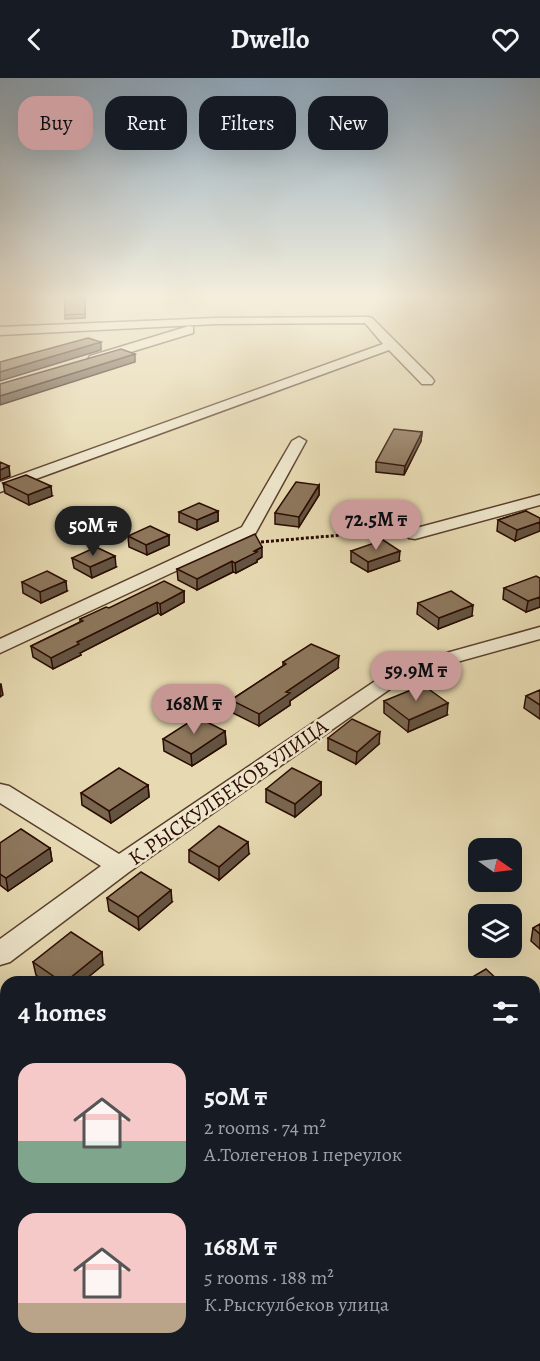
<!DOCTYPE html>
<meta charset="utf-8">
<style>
:root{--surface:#171b24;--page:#20242c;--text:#f1f3f6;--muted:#9ea1a6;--accent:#c59692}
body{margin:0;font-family:Alegreya,serif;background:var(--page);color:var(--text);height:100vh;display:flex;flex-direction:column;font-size:22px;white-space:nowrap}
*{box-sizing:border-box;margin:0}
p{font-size:20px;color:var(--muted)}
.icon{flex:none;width:33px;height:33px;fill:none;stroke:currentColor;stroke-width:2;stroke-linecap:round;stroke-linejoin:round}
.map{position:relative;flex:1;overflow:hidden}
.panel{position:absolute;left:0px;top:898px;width:540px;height:386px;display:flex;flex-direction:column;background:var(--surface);border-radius:18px 18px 0 0;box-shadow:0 6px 24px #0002}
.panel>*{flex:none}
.banner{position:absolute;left:18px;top:18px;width:504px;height:54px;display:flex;gap:12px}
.needle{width:39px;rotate:104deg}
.fabs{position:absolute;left:468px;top:760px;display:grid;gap:12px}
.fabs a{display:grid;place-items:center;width:54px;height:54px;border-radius:12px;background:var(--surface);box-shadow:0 6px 24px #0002;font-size:30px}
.price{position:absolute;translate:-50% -51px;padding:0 14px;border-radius:21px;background:var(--accent);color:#111;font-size:20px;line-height:39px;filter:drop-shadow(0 2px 3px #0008)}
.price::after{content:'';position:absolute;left:50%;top:36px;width:18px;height:14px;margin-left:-9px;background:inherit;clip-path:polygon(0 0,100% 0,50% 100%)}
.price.selected{background:#222;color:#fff}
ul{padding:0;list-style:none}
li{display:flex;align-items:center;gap:18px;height:150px;padding:0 18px}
li span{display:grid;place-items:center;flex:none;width:168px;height:120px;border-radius:18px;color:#555}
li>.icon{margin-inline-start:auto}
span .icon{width:72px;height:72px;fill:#fffc;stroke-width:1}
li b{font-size:26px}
h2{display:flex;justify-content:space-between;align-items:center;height:72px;padding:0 18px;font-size:26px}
.tag{padding:0 21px;border-radius:18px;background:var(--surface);box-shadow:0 6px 24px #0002;font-size:21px;line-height:54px}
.tag.selected{background:var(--accent);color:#111}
header{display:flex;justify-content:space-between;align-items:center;height:78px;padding:0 18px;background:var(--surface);font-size:27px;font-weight:600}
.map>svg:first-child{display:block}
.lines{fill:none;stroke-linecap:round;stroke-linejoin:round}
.minor-casing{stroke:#5a3f2c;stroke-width:3}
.path{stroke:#2b0b00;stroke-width:3;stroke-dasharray:3 2;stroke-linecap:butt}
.minor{fill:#efe7cd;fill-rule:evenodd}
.wall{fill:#796650;stroke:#2b0b00;stroke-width:1.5}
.shaded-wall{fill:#635341;stroke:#2b0b00;stroke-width:1.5}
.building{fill:#8d775d;stroke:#2b0b00;stroke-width:1.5}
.labels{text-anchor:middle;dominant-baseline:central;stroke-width:5;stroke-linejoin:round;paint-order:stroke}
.street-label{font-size:21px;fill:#2b0b00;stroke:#efe7cd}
</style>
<header><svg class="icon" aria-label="back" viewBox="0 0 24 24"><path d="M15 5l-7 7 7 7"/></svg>Dwello<svg class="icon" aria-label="heart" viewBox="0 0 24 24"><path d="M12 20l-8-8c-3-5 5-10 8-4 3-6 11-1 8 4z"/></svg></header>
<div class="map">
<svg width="540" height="1283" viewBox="0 0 540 1283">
<rect width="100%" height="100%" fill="#e7dab2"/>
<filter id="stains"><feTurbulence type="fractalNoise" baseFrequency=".00333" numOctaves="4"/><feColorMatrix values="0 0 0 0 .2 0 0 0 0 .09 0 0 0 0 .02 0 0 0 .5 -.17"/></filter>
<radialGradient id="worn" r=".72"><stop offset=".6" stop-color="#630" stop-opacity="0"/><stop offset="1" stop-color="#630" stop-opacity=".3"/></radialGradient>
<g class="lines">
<g class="minor-casing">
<path id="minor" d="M368 239 372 240 432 300 434 303 432 306H422L389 272 0 414V404L383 266 365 245 216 246 0 257V249L216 240Z
M189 248 193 249V255L98 284H90L88 281 90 278Z
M299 359 306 363 255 456 0 575V561L242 449 292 363Z
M540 417V427L415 461 409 460 406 456 409 452Z
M540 549V561L410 597 129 794 10 884 0 887V861L101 788 0 725V706L9 708 119 776 396 589Z
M540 972V1001L534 1003V974Z
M199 1278H242L240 1283H197Z"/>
</g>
<path class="path" d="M261 464 388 453 399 455"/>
<use href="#minor" class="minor"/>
</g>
<path class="wall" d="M85 217V240L65 241V237Z
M422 354 421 363 404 397 376 394V384Z
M3 405 52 418 29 427 5 415Z
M319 407V417L299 449 275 446V435Z
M218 433V443L197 452 179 444V434Z
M526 433 515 463 497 453 498 442Z
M169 457V467L147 477 129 469 128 458Z
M351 473 399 483 368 494 351 484Z
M262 479 257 482V484L236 495 233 494 197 512 178 502 177 491Z
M72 480 116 489 92 500 74 490Z
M540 500V529L526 534 503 521 504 510Z
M22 504 67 513 41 525 23 515Z
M184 513V524L161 537 158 535 80 575 81 577 53 591 33 579 31 568 80 544V541L109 530Z
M418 525 472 538 438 551 417 536Z
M283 584 338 590 290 623V627L259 648 231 634V622L283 588Z
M540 612V641L524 630 526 618Z
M384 623 447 637 408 654 384 635Z
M225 653 226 666 192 688 164 673 163 661Z
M328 660 379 666 356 686 328 672Z
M321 704V717L295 739 266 724V711Z
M148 707 149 719 111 745 82 727 81 715Z
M0 765 50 770 52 783 8 813 0 807Z
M189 772 249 776 219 802 189 784Z
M107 820 172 824 139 852 109 833Z
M540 846V871L531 863 533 850Z
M33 884 103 887 82 904H46L36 897Z
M6 959V1000L0 996V964Z
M540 1053V1101L534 1094V1057Z
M310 1278H384L385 1283H310Z"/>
<path class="shaded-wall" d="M101 264V272L0 303V294Z
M135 276V284L0 327V318Z
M422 354 421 363 404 397 405 388Z
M9 388 10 398 0 402V392Z
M319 407V417L299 449V439Z
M51 408 52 418 29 427 28 417Z
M218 433V443L197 452V442Z
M540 444V453L515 463 517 452Z
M169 457V467L147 477 146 467Z
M262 469V479L257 482V484L236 495 235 485Z
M400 473 399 483 368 494V484Z
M115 478 116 489 92 500 90 489Z
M232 483 233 494 197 512V501Z
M66 503 67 513 41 525 40 514Z
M184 513V524L161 537 160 526Z
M540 519V529L526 534 528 523Z
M157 524 158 535 80 575 81 577 53 591 51 580 77 564Z
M473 527 472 538 438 551 439 540Z
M339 578 338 590 290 623V627L259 648V636L286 614Z
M0 606H1L3 617 0 619Z
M448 625 447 637 408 654 409 642Z
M225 653 226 666 192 688 191 676Z
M380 654 379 666 356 686 357 674Z
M321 704V717L295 739V726Z
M148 707 149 719 111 745 109 733Z
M248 764 249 776 219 802V789Z
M50 770 52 783 8 813 6 800Z
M171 812 172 824 139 852 138 839Z
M102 874 103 887 82 904H65Z
M103 1279 104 1283H97Z"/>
<path class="building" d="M65 217H85V236L65 237Z
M88 260 101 264 0 294V284Z
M121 271 135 276 0 318V306Z
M394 351 422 354 405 388 376 384Z
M0 384 9 388 0 392Z
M26 397 51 408 28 417 3 405Z
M296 404 319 407 299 439 275 435Z
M199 425 218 433 197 442 179 434Z
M526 433 540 440V444L517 452 498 442Z
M150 448 169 457 146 467 128 458Z
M255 456 262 469 254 473 257 474 235 485 232 483 197 501 177 491Z
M383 462 400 473 368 484 351 473Z
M96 469 115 478 90 489 72 480Z
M47 493 66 503 40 514 22 504Z
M536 498 540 500V519L528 523 504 510Z
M164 503 184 513 160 526 157 524 77 564 79 566 51 580 31 568 83 543 80 541 106 529 109 530Z
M451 513 473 527 439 540 418 525Z
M311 566 339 578 286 614 290 615 259 636 231 622 286 586 283 584Z
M423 607 448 625 409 642 384 623Z
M540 612V627L526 618Z
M197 639 225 653 191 676 163 661Z
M352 641 380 654 357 674 328 660Z
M119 690 148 707 109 733 81 715Z
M292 690 321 704 295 726 266 711Z
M219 748 248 764 219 789 189 772Z
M21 751 50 770 6 800 0 796V765Z
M141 794 171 812 138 839 107 820Z
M540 846V856L533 850Z
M71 854 102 874 65 904H62L33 884Z
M486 891 500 904H464Z
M6 959V989L0 985V964Z
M540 1053V1084L534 1078V1057Z
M35 1278H103V1279L97 1283H37Z
M315 1278H384L385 1281 382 1283H319Z"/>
<linearGradient id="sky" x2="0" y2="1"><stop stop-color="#8ea7ba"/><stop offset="0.55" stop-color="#f4eedc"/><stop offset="1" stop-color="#f4eedc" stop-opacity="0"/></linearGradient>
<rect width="540" height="396" fill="url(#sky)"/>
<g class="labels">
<g class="street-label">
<text transform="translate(228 714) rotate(-35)">К.РЫСКУЛБЕКОВ УЛИЦА</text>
</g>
</g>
<rect width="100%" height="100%" filter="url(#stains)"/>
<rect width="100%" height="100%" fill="url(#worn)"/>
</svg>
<div class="fabs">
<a><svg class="needle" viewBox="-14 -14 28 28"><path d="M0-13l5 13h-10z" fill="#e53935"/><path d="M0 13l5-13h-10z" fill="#9ea1a6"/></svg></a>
<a><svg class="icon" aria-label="layers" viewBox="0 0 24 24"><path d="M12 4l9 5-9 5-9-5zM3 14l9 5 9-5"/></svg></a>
</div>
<b class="price" style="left:376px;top:473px">72.5M ₸</b>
<b class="price selected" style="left:93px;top:479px">50M ₸</b>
<b class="price" style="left:416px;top:624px">59.9M ₸</b>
<b class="price" style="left:194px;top:657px">168M ₸</b>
<div class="banner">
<a class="tag selected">Buy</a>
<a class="tag">Rent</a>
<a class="tag">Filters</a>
<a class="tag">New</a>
</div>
<section class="panel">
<h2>4 homes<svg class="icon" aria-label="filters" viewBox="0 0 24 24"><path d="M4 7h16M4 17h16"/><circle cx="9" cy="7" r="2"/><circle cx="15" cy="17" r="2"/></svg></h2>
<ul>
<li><span style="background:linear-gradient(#f6c9c9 65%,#7fa58c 0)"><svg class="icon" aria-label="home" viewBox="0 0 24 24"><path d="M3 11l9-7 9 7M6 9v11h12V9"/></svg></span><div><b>50M ₸</b><p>2 rooms · 74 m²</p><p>А.Толегенов 1 переулок</p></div></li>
<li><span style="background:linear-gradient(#f6c9c9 75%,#b9a48a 0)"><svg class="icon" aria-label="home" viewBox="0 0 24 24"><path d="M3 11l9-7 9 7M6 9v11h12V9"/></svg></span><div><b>168M ₸</b><p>5 rooms · 188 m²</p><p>К.Рыскулбеков улица</p></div></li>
</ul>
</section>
</div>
